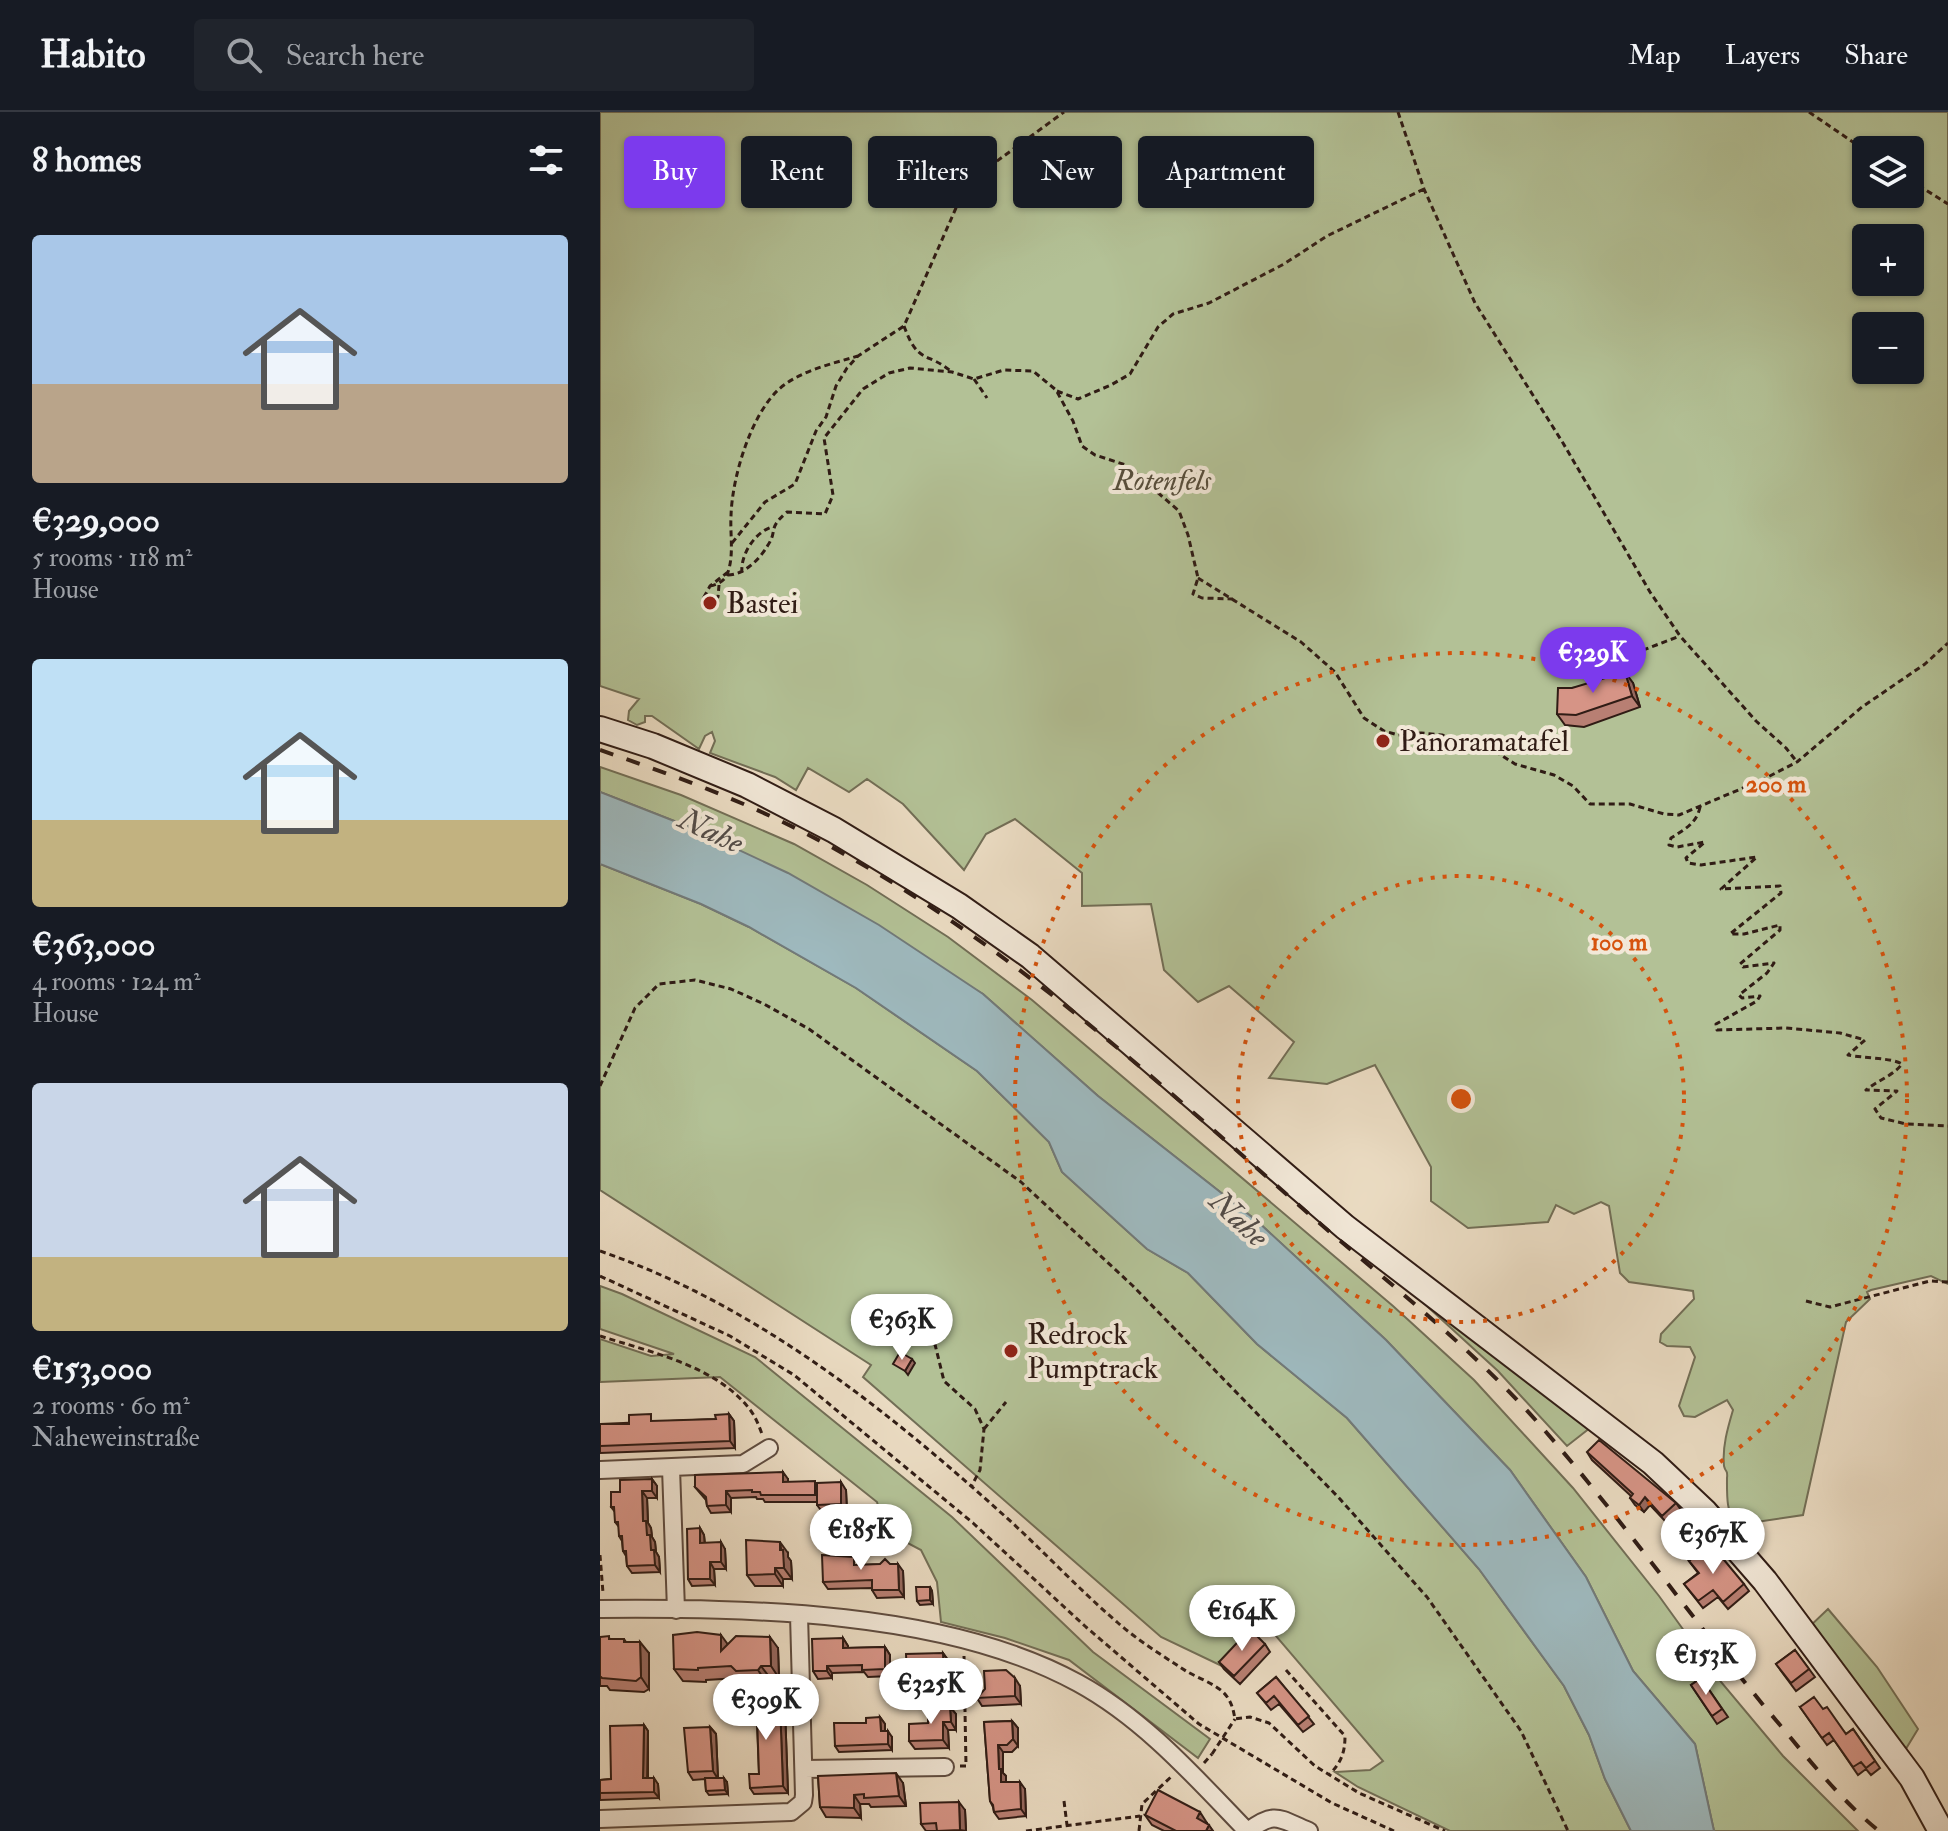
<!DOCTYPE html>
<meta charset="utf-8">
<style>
:root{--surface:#171b24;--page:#20242c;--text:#f1f3f6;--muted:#9ea1a6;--line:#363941;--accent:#7c3aed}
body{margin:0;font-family:"IM FELL Double Pica",serif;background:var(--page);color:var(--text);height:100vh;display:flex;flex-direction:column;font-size:30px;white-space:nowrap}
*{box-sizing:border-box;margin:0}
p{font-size:26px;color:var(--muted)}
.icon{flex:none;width:44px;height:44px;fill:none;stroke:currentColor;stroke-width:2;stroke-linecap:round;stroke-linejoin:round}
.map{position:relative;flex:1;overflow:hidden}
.drawer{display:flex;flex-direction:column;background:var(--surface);width:600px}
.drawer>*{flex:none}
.hud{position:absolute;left:24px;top:24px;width:760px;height:72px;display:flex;gap:16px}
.fabs{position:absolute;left:1252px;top:24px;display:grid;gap:16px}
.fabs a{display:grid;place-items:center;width:72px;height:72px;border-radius:8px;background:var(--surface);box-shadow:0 2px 6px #0004;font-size:40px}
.price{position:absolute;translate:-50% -68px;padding:0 18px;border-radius:28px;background:#fff;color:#222;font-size:26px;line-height:52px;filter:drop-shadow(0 2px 4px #0008)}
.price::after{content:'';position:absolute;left:50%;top:48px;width:24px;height:18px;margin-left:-12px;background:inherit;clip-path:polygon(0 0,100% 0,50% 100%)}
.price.on{background:var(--accent);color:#fff}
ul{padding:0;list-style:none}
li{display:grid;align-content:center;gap:16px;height:424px;padding:0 32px}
li span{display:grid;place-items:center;height:248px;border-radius:8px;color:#555}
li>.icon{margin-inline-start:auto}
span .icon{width:144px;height:144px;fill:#fffc;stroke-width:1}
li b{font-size:34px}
h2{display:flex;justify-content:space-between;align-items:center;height:96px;padding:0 32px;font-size:34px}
.pill{padding:0 28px;border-radius:8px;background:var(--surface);box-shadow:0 2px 6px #0004;font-size:28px;line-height:72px}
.pill.on{background:var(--accent);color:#fff}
header{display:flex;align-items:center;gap:48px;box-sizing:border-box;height:112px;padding:0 40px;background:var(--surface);border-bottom:2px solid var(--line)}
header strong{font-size:38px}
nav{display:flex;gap:44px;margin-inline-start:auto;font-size:28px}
.search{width:560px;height:72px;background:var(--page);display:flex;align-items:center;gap:20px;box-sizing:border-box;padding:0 28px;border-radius:8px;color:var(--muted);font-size:30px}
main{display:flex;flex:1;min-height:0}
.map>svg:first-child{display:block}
.green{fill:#b3c196;stroke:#726e56;stroke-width:2;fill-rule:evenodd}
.water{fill:#9eb9be;stroke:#727a7a;stroke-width:2}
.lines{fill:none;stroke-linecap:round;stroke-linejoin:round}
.minor-casing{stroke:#5f4c40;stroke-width:20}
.secondary-casing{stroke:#301c15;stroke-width:28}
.path{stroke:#301c15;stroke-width:3;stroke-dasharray:6 4;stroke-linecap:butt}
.minor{stroke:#f2e8d8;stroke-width:16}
.secondary{stroke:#f2e8d8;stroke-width:24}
.rail{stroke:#301c15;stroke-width:4;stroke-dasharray:14 14;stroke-linecap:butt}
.path-bridge{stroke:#301c15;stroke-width:3;stroke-dasharray:6 4;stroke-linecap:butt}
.wall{fill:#b87f73;stroke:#301c15;stroke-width:2}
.shaded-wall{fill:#96685e;stroke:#301c15;stroke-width:2}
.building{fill:#d69486;stroke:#301c15;stroke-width:2}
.ring{fill:none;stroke:#d6530d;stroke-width:4;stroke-dasharray:4 8}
.poi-dot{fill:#8f2418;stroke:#f2e8d8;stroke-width:3}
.labels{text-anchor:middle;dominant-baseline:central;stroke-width:8;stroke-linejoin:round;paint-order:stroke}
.park-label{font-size:30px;font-style:italic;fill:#574e3c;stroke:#f2e8d8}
.poi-label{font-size:30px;fill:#301c15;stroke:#f2e8d8;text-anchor:start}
.water-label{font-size:32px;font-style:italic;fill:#514b48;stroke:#f2e8d8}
.centre{fill:#d6530d;stroke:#f2e8d8;stroke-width:4}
.ring-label{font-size:24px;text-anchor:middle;font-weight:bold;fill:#d6530d;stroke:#f2e8d8;stroke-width:8;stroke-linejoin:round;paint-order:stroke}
</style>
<header>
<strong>Habito</strong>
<div class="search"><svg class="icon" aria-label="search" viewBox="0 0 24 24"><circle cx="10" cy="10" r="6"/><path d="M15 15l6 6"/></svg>Search here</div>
<nav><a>Map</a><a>Layers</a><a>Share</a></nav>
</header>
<main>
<section class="drawer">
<h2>8 homes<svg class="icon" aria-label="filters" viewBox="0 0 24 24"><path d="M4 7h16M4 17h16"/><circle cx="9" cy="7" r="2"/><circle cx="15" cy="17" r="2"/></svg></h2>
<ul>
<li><span style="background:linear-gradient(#a9c7e8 60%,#b9a48a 0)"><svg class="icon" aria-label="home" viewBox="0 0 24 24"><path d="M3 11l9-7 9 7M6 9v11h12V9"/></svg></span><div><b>€329,000</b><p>5 rooms · 118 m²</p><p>House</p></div></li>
<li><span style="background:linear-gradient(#bfe0f5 65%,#c2b280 0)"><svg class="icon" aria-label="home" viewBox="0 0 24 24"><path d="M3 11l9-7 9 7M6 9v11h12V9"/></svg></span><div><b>€363,000</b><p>4 rooms · 124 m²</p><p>House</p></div></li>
<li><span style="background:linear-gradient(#c9d6e8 70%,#c2b280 0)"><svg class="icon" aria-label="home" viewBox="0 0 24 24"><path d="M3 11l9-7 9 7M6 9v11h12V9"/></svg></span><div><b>€153,000</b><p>2 rooms · 60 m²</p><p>Naheweinstraße</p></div></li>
</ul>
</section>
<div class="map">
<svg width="1348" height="1719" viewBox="0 0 1348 1719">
<rect width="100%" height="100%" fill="#ebdcc3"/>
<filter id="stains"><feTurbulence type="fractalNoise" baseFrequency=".0025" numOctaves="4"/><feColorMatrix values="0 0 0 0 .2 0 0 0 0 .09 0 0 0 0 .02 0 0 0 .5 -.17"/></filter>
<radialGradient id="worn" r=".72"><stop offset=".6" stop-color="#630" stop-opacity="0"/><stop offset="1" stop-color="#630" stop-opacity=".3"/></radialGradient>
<path class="green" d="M0 0H1348V1172L1331 1164 1271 1178 1267 1180 1270 1187 1246 1210 1203 1403 1136 1413C1126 1400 1127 1382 1127 1366 1128 1357 1126 1362 1124 1354 1122 1335 1128 1315 1133 1298L1127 1288 1095 1305 1084 1304 1079 1294 1095 1245 1090 1235 1067 1234 1060 1230 1061 1222 1094 1187 1093 1179 1029 1170 1020 1161 1009 1094 1001 1090 974 1102 956 1093 948 1110 868 1116 831 1089V1055L775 953 727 972 669 966 694 930 629 874 598 890 564 858 551 792 482 794V761L415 707 386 722 364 758 303 692 267 667 249 680 208 656 196 678 175 665 110 641 115 629 112 620 105 624 99 637 52 604H45V610L37 613 28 608 29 599 39 587 0 574ZM1266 38H1310V82H1266ZM1266 126H1310V170H1266ZM1266 214H1310V258H1266Z
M0 655 81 683 194 732 267 773 348 825 432 888 793 1194 874 1268 973 1376 1059 1484 1121 1570 1183 1644 1258 1719H1114L1095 1632 1033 1559 986 1465 910 1358 786 1228 657 1109 498 984 383 882 92 716 0 680Z
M0 752 101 792 149 815 256 876 377 959 449 1030 462 1060 547 1137 588 1161 657 1232 747 1306 879 1457 964 1574 989 1623 1005 1667 1031 1719H850L758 1675 735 1660 770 1658 783 1649 670 1517 654 1525 624 1555 561 1525 263 1265 271 1253 0 1078Z
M0 1174 22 1182 155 1245 352 1405 493 1540 610 1627 598 1646 469 1548 405 1526 341 1510 337 1470 321 1438 285 1419 277 1390 120 1265 0 1270V1227L51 1244 74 1242 0 1217Z
M806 1175 995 1312 967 1334 898 1259Z
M1228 1497 1277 1555 1318 1617 1304 1640 1208 1516Z"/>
<path class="water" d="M0 680 92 716 188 761 279 813 383 882 498 984 657 1109 786 1228 910 1358 986 1465 1033 1559 1095 1632 1114 1719H1031L1005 1667 989 1623 964 1574 879 1457 747 1306 657 1232 588 1161 547 1137 462 1060 449 1030 377 959 256 876 149 815 101 792 0 752Z"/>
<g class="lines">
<g class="minor-casing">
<path id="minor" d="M71 1356 76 1498
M0 1358 143 1352 169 1336
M0 1497C149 1496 345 1498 478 1571 544 1607 595 1665 647 1719
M204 1657 345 1655
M0 1707 191 1700 203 1690 204 1683 199 1503
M648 1719C676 1698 679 1707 709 1719"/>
</g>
<g class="secondary-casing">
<path id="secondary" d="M0 617 53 634 147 673 234 718 359 794 430 844 745 1115 1053 1351 1105 1400 1165 1469 1312 1666 1341 1719"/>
</g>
<path class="path" d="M798 0 824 77 875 191 963 331 1050 480 1080 524 1156 609 1186 636 1197 650
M1209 0 1266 39
M1310 68 1348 92
M304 214C318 253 327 239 352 260
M374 267 387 286
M457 279 478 287 511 273 530 262 558 215 573 202 609 191 684 152 727 124 824 77
M132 431 165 390 195 372 216 319 226 305 236 274 247 256 258 244 304 214 367 71 464 0
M142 461C140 443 155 420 172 415
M128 463C144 463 160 447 168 433 178 418 167 417 187 400L225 402 233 383 224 326 263 277 289 261 310 256 352 260 374 267 404 258 433 259 456 278 473 309 482 334 495 343 526 353 579 399 588 423 598 466 593 482 602 486 633 487
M598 466 701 530 735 560 764 606 784 619 798 623 821 621 842 623 868 630H881L915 652 954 663 973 674 990 692H1030L1064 702 1079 703 1162 668 1197 650 1262 595 1325 552 1348 531
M119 473 118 485 110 491 104 485 110 474 128 460
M110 474C119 472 126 468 128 460 134 442 130 423 131 404 132 366 150 305 178 278 199 259 231 252 258 244
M996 556 1080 524
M1100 695C1097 711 1084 718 1071 726L1069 733 1077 735 1105 730 1086 746 1088 751 1101 753 1157 745 1121 777 1180 774 1181 781 1130 822H1144L1180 813V818L1140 852 1143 855 1174 851 1167 861 1139 883 1142 886 1160 884 1157 889 1116 912 1117 918 1186 916 1240 921 1265 928 1248 943C1262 946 1293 946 1302 952 1293 964 1278 968 1266 978L1297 979 1275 997 1281 1006 1306 1012 1348 1014
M0 974 35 896 59 872 95 868 131 877 164 892 209 917 421 1070 533 1174 740 1387 827 1485 921 1619 968 1719
M0 1139C151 1191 280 1292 398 1398 439 1434 476 1475 517 1510 537 1528 563 1544 586 1559 598 1566 613 1571 623 1580 631 1588 633 1596 635 1607L650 1605 669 1611 715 1654 759 1681 845 1719
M0 1164 130 1224 194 1263 373 1411 486 1515 599 1612 732 1691 794 1719
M1206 1189 1230 1195 1330 1169 1348 1170
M330 1212 344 1269 375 1297 384 1317 380 1358 371 1375
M0 1224C50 1240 118 1254 151 1299 156 1306 159 1314 162 1322
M384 1317 406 1290
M0 1443 3 1481
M686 1558 745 1624C745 1641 741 1650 730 1662
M604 1651 612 1642
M360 1654H366L364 1544
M464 1689 467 1713
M426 1719 540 1704
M539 1719 542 1692 572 1664"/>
<use href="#minor" class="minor"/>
<use href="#secondary" class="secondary"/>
<path class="rail" d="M0 638C70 662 139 687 205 721 390 816 546 959 701 1095 784 1168 874 1236 946 1320 1024 1410 1093 1508 1169 1600 1204 1641 1237 1685 1279 1719"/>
<path class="path-bridge" d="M612 1642 635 1607"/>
</g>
<path class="wall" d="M1033 571 1040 595 984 615 965 613 957 602 972 576Z
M129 1302 134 1309 135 1336 0 1341V1312L116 1307Z
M987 1340 1076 1391 1081 1398 1067 1411 1050 1393 1044 1400 1035 1393 1030 1386 1031 1384 992 1348Z
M52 1367 57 1374V1386H47L48 1411 51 1416 52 1425 55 1430 56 1440 59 1445 60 1460 32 1461 27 1454 26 1444 23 1439 22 1429 19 1424V1415L15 1410V1400L11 1395Z
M188 1367V1370L217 1372 246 1378 247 1400 223 1401 217 1393V1390H165L163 1387H157L156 1385 131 1386V1400L111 1401 107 1394 106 1388 95 1375Z
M100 1416 104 1423 105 1431 125 1437 126 1457H114L115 1473 92 1474 88 1467Z
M188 1441V1445L191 1449 192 1467H183V1474H155L147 1463Z
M1089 1449 1144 1472 1149 1479 1128 1497 1118 1485 1103 1496 1084 1472 1098 1461Z
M290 1452 303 1459 304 1485 277 1486 272 1478V1476L228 1477 223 1470 259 1453Z
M330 1475 332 1479 333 1492 320 1493 317 1489Z
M0 1525 11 1527H24L26 1530 49 1541V1577L44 1580 10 1578 7 1574H0Z
M243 1526 248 1534V1536L285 1535 290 1543V1564L268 1565 264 1560 232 1561V1566L218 1567 213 1559Z
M128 1532 178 1536 179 1566H170L166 1570H144L139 1566 106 1568V1570L83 1569 74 1557Z
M665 1532 670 1540 640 1572 624 1557 619 1550Z
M1195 1538 1215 1565 1196 1579 1176 1552Z
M343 1541 348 1548 349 1577 333 1578 328 1569 312 1570 307 1562Z
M676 1565 714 1612 703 1620 679 1592 671 1598 657 1581Z
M1101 1566 1128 1605 1117 1612 1091 1573Z
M420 1574 421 1592 382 1594 377 1586Z
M350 1595 356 1602V1618H348L349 1636 315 1637 309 1629 328 1611 334 1600Z
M1200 1595 1223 1597 1246 1622 1253 1617 1280 1656 1271 1663 1266 1657 1258 1663 1234 1628 1227 1633Z
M185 1597 188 1681 154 1682 150 1676 159 1662 157 1611H137L132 1605Z
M280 1605 285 1612V1619L292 1625V1638L239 1640 235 1634 266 1611Z
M412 1609 418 1616V1634L412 1640H403V1661L406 1664V1670L425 1677 426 1704 399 1707 394 1700 393 1695 390 1689 384 1610Z
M44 1613 48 1619V1666L58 1672 59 1686 0 1688V1668L11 1667Z
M110 1615 116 1622 118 1666 127 1670 128 1682 109 1683 106 1679 105 1667 93 1668 88 1660Z
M218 1664 303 1671 306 1694 271 1695 269 1692H260L261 1706 226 1705 220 1695Z
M365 1698 366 1719H326L321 1712Z
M545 1703 607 1711V1712L613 1719H564L552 1713Z"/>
<path class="shaded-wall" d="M1025 560 1033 571 1040 595 1032 584Z
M312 1247 315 1251 308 1263 305 1259Z
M129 1302 134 1309 135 1336 130 1329Z
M183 1360 188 1367V1377L183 1370Z
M52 1367 57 1374V1386L52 1379Z
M241 1370 246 1378 247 1400 241 1392Z
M42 1379 47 1386 48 1411 51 1416 52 1425 55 1430 56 1440 59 1445 60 1460 55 1453 43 1409Z
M126 1379 131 1386V1400L126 1393Z
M1045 1385 1050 1393 1044 1400 1039 1393Z
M100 1416 104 1423 105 1438 100 1431Z
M121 1430 125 1437 126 1457 121 1450Z
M180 1430 188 1441V1445L191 1449 192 1467 184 1456Z
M110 1450 114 1457 115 1473 110 1467Z
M298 1452 303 1459 304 1485 299 1478Z
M175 1456 183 1467V1474L175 1462Z
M330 1475 332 1479 333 1492 330 1488Z
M121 1523 129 1534 121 1539Z
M170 1525 178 1536 179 1566 171 1554Z
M243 1526 248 1534V1544L243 1536Z
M40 1530 49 1541V1577L41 1565Z
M285 1535 290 1543V1564L285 1557Z
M343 1541 348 1548 349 1577 344 1569Z
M161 1554 170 1566 166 1570 158 1558Z
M227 1554 232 1561V1566L227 1559Z
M415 1566 420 1574 421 1592 415 1584Z
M180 1591 185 1597 188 1681 183 1674Z
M350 1595 356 1602V1618L351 1610Z
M280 1605 285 1612V1625L281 1619Z
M412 1609 418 1616V1634L413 1627Z
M343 1610 348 1618 349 1636 343 1628Z
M44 1613 48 1619 47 1673 43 1666Z
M110 1615 116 1622 118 1667 113 1659Z
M288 1619 292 1625V1638L288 1632Z
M398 1633 403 1640V1661L406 1664V1678L401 1670 399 1657Z
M296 1661 303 1671 306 1694 299 1684Z
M54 1666 58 1672 59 1686 54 1680Z
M124 1666 127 1670 128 1682 125 1678Z
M420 1670 425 1677 426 1704 421 1697Z
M254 1683 260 1692 261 1706 254 1696Z
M359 1690 365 1698 366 1719 360 1718Z
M600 1700 607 1711 604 1717 597 1706Z
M609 1713 613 1719H606Z"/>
<path class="building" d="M1025 560 1032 584 976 603 957 602 958 576H972Z
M300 1240 312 1247 305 1259 293 1252Z
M51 1302V1309L116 1307 115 1303 129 1302 130 1329 0 1334V1312H29V1303Z
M999 1328 1076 1391 1062 1404 1045 1385 1039 1393 1030 1386 1033 1382 987 1340Z
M183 1360V1370L215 1369V1383H161L160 1380H152V1378L126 1379V1393L107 1394 106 1385 95 1375V1363Z
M52 1367V1379H42L43 1409H46L47 1423H50L51 1438H54L55 1453 27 1454 26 1439H23L22 1424H19L18 1410H15L14 1395H11V1380H20V1368Z
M241 1370V1392L217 1393V1371Z
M100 1416V1431L121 1430V1450H110V1467H88L87 1417Z
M146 1428 180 1430V1438H183L184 1456H175V1462L147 1463Z
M1110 1431 1144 1472 1123 1490 1113 1478 1098 1489 1084 1472 1099 1461 1089 1449Z
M222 1443 254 1445V1453L280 1452 285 1447 290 1452H298L299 1478H272V1468L223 1470Z
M316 1475H330V1488L317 1489Z
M650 1517 665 1532 634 1564 619 1550Z
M97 1520 121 1523V1539L136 1524 170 1525 171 1554H161L158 1558 136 1559 131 1554 98 1556V1558L74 1557 73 1523Z
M9 1524V1527H24V1530H40L41 1565 36 1569 2 1566 0 1564V1525Z
M243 1526V1536L285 1535V1557L262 1558V1553L227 1554V1559H213L212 1527Z
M1195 1538 1209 1557 1191 1571 1176 1552Z
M343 1541 344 1569 328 1570V1561L307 1562 306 1542Z
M406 1558 415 1566V1584L377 1586 385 1577 384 1559Z
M676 1565 709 1604 698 1613 674 1584 666 1591 657 1581Z
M1101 1566 1122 1597 1112 1604 1091 1573Z
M1214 1585 1223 1597 1227 1595 1246 1622 1253 1617 1275 1649 1266 1656 1261 1650 1253 1655 1229 1621 1222 1626 1200 1595Z
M180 1591 183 1674 150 1676 149 1662H159L157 1604 132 1605V1592Z
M334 1595H350L351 1610H343V1628L309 1629V1612L328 1611V1600H334Z
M280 1605 281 1619H288V1632L235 1634 234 1611H266V1606Z
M412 1609 413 1627 407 1633H398L399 1657H401V1670H420L421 1697 394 1700 393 1693 390 1689 384 1610Z
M44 1613 43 1666H54V1680L0 1681V1668L11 1667 10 1614Z
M110 1615 113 1659 88 1660 84 1616Z
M296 1661 299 1684 264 1686V1682L254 1683V1696L220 1695 218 1664Z
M105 1666H124L125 1678 106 1679Z
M558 1678 600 1700 597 1706 609 1713 606 1719H576L545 1703Z
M359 1690 360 1718 337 1719 336 1711 321 1712 320 1691Z"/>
<g class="ring">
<circle cx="861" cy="987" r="223"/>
<circle cx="861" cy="987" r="446"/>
</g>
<g class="poi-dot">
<circle cx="110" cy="491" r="8"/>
<circle cx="783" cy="629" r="8"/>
<circle cx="411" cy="1239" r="8"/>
</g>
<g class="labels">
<g class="park-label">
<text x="562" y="368">Rotenfels</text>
</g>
<g class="poi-label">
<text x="126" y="491">Bastei</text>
<text x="799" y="629">Panoramatafel</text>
<text x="427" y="1222">Redrock<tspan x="427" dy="34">Pumptrack</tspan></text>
</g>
<g class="water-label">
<text transform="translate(111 719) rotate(25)">Nahe</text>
<text transform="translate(639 1107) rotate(43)">Nahe</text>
</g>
</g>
<circle cx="861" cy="987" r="12" class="centre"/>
<g class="ring-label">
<text x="1176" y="680">200 m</text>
<text x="1019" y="838">100 m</text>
</g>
<rect width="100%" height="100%" filter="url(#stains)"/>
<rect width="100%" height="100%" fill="url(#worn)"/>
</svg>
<div class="fabs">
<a><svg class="icon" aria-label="layers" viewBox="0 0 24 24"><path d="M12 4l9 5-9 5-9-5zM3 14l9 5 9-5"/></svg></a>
<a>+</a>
<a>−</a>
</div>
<b class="price on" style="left:993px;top:583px">€329K</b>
<b class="price" style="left:302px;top:1250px">€363K</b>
<b class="price" style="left:261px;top:1460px">€185K</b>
<b class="price" style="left:1113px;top:1464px">€367K</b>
<b class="price" style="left:642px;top:1541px">€164K</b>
<b class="price" style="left:1106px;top:1585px">€153K</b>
<b class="price" style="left:331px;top:1614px">€325K</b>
<b class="price" style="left:166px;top:1630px">€309K</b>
<div class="hud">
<a class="pill on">Buy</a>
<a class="pill">Rent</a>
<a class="pill">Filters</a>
<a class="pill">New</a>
<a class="pill">Apartment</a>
</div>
</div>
</main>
